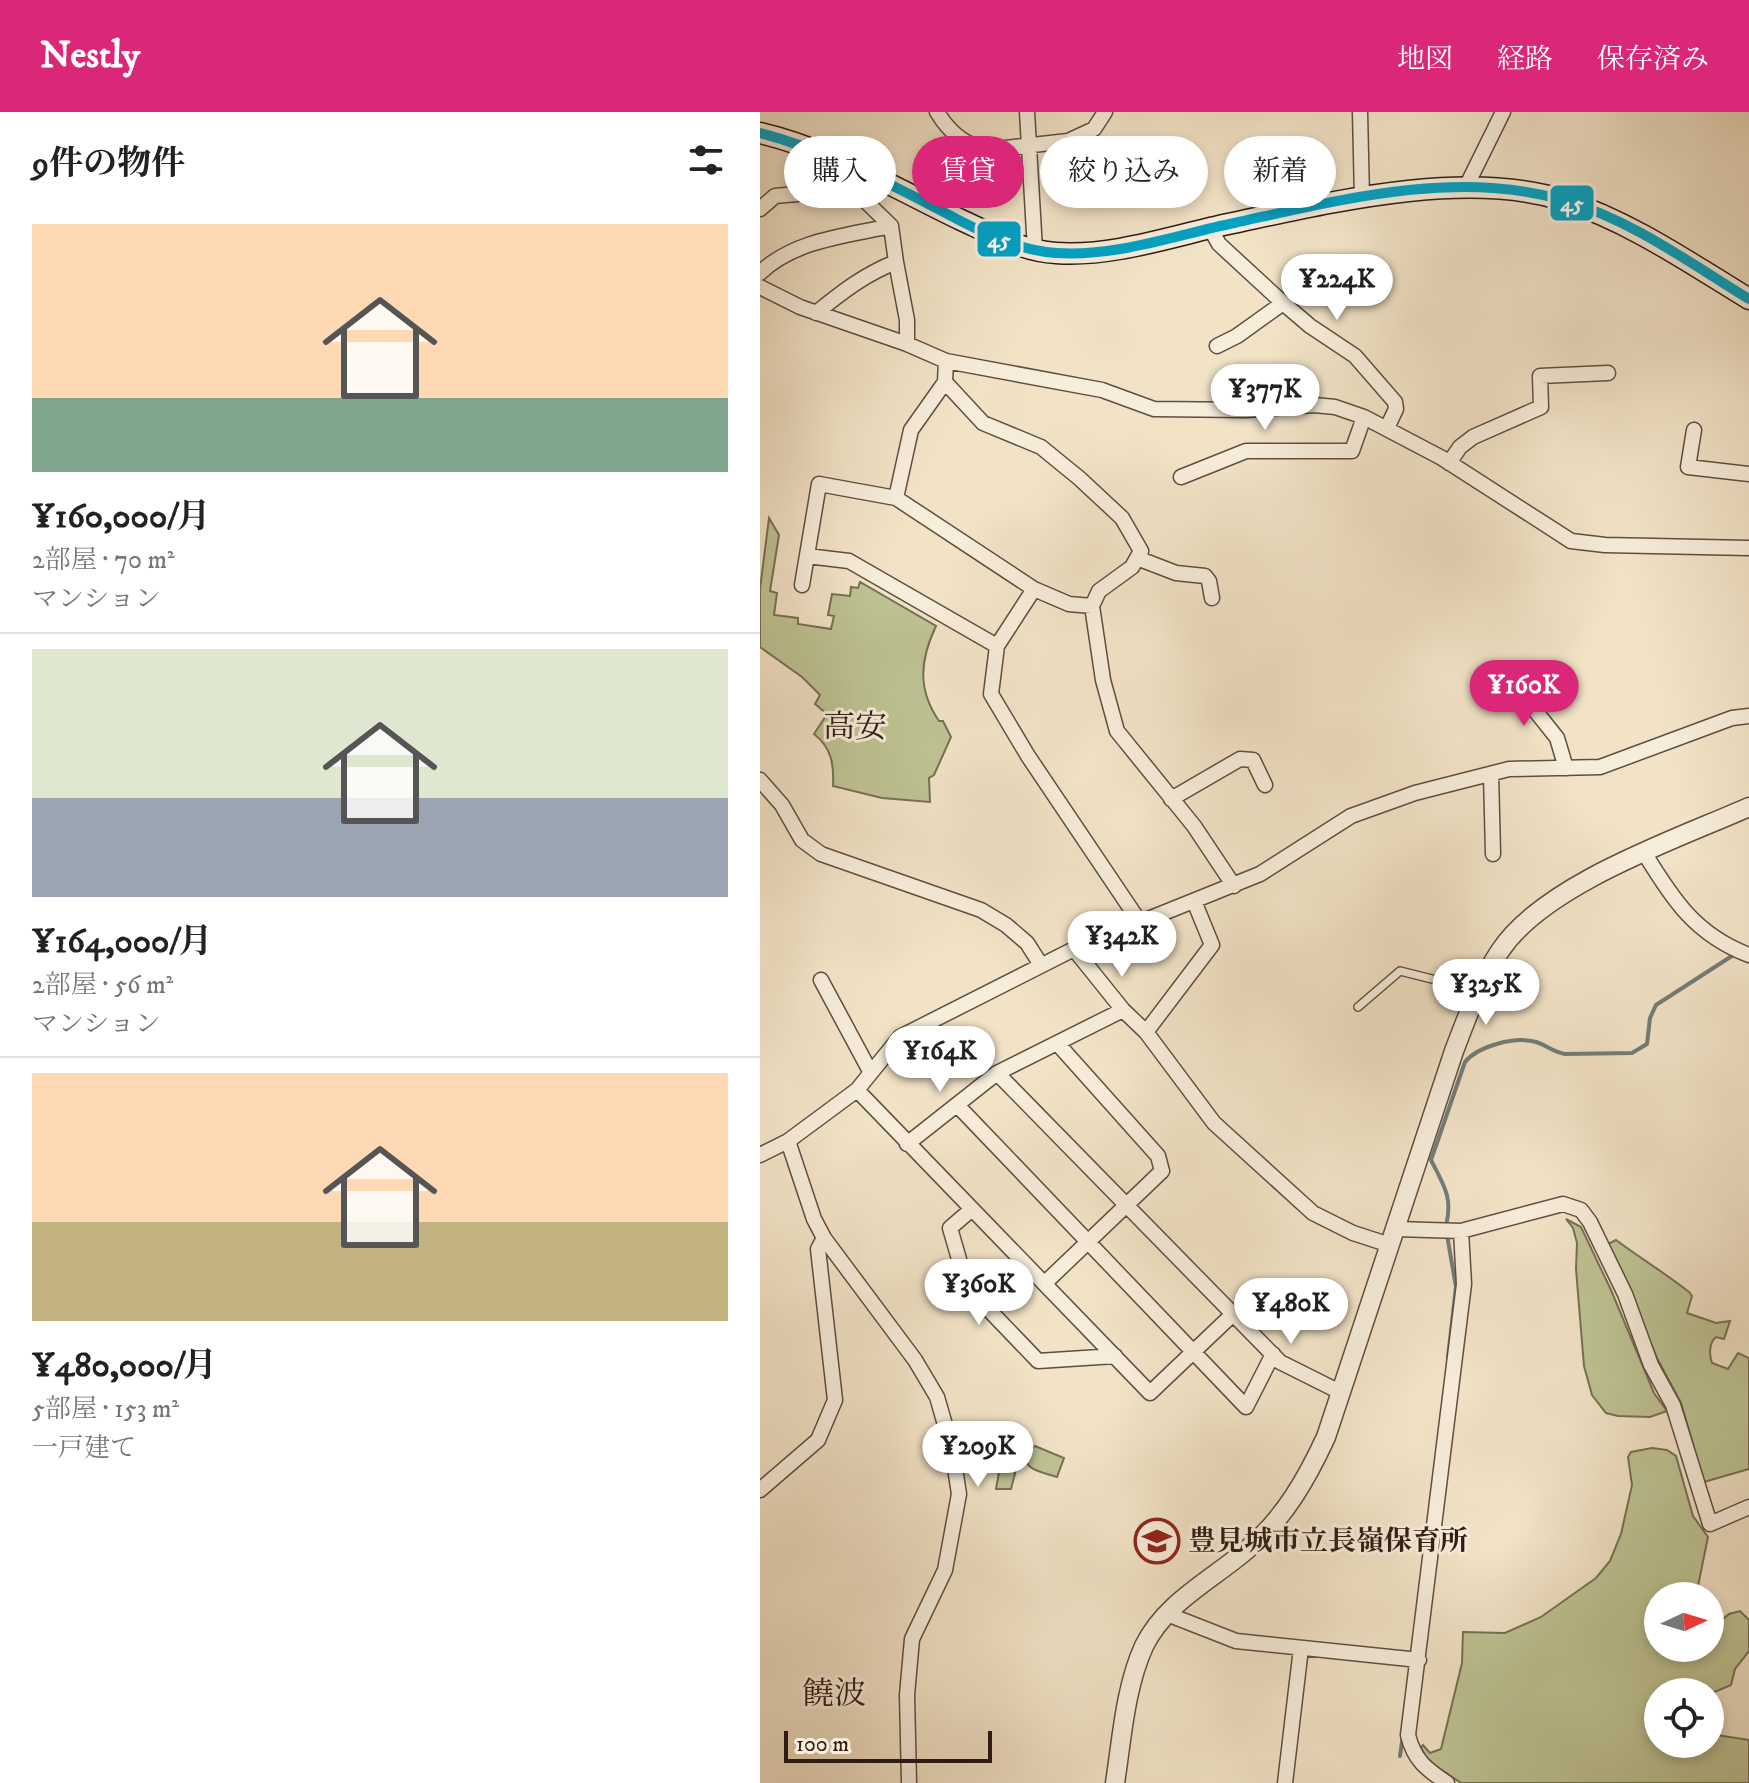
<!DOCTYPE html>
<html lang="ja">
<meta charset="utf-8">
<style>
:root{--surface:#fff;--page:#f2f2f2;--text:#222;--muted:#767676;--line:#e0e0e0;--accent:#db2777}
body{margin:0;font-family:"IM FELL DW Pica","Noto Serif JP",serif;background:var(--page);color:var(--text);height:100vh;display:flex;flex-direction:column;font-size:30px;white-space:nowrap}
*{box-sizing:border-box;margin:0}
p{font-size:26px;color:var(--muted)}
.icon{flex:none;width:44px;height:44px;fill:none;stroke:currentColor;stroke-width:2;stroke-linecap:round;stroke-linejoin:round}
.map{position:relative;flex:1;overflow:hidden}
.side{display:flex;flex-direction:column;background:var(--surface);width:760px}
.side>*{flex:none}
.hud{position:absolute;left:24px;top:24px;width:760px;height:72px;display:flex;gap:16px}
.needle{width:52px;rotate:86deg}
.tools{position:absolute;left:884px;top:1470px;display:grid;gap:16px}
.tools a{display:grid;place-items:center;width:80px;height:80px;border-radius:50%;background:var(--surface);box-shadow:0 4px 12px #0003;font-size:40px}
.scale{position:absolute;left:24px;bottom:20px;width:208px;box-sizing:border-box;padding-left:8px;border:4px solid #301c15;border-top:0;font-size:22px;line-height:28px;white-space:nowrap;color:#301c15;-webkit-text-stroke:6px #f7eddb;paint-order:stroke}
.price{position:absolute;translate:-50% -68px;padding:0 18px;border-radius:28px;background:#fff;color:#222;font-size:26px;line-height:52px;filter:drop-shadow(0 2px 4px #0008)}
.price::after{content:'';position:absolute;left:50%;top:48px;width:24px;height:18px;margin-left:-12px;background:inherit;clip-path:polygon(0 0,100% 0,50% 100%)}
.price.on{background:var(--accent);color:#fff}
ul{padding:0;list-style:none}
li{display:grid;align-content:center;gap:16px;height:424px;padding:0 32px}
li+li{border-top:2px solid var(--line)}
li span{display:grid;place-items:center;height:248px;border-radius:0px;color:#555}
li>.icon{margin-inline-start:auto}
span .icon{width:144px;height:144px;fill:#fffc;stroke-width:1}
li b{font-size:34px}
h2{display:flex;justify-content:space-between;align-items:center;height:96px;padding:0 32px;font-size:34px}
.pill{padding:0 28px;border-radius:36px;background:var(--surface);box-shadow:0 4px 12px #0003;font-size:28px;line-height:72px}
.pill.on{background:var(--accent);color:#fff}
header{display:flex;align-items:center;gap:48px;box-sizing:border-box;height:112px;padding:0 40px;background:var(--accent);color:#fff}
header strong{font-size:38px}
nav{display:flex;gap:44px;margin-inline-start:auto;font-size:28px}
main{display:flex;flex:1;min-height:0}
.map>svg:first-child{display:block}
.green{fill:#bec393;stroke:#777054;stroke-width:2}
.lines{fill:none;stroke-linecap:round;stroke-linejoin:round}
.stream{stroke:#717d79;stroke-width:4}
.service-casing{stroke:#604e42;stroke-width:10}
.minor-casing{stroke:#604e42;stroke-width:17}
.tertiary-casing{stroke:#604e42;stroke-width:21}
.secondary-casing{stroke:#301c15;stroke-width:23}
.service{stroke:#f7eddb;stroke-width:7}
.minor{stroke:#f7eddb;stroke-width:14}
.tertiary{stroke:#f7eddb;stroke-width:18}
.secondary{stroke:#f7eddb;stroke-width:20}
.bus-1-casing{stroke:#f7eddb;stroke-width:16}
.bus-1{stroke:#02a2c5;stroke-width:10}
.labels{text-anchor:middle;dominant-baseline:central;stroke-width:6;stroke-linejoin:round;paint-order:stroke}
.poi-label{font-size:28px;font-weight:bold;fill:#301c15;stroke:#f7eddb;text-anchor:start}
.quarter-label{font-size:32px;fill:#301c15;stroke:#f7eddb}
.line-badge{stroke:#f7eddb;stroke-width:3}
.badge-label{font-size:22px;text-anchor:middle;font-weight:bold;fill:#fff}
</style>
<header>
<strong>Nestly</strong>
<nav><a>地図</a><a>経路</a><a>保存済み</a></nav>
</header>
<main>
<section class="side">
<h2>9件の物件<svg class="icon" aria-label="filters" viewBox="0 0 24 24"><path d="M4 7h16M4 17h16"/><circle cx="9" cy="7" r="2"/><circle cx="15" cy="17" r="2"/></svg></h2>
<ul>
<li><span style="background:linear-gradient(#ffd9b3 70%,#7fa58c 0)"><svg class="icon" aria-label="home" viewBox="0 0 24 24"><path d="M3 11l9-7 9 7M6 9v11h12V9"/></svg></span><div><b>¥160,000/月</b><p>2部屋 · 70 m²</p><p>マンション</p></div></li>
<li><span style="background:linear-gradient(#dfe7d0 60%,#9aa5b1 0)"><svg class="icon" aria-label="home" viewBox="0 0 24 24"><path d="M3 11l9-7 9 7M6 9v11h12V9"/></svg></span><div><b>¥164,000/月</b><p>2部屋 · 56 m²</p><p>マンション</p></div></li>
<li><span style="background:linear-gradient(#ffd9b3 60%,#c2b280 0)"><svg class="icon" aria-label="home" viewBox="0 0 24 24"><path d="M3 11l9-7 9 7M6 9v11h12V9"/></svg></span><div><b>¥480,000/月</b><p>5部屋 · 153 m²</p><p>一戸建て</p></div></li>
</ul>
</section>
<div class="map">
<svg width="989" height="1671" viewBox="0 0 989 1671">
<rect width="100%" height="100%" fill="#f2e3c7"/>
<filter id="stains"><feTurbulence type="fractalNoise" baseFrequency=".0025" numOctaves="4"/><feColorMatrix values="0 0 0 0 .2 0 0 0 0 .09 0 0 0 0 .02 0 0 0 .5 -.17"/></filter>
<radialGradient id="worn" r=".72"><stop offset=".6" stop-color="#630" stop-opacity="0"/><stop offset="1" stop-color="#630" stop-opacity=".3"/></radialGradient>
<path class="green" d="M9 406 19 423 10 479 17 481 14 503 38 506V512L71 517 74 504 68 503 72 482 90 484 91 475 98 476 100 470 176 514C160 548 157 577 179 609H183L191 625 174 663 169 666 170 690 122 686 73 674C74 653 72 636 54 622L67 602 55 592 60 583 42 565 0 535V477Z
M806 1107 821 1115 851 1178 894 1281 907 1299 890 1305 858 1304 846 1301 832 1283 824 1254 816 1157 817 1131 813 1116Z
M856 1128C880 1146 905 1161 929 1180L932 1184 927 1201 956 1211 970 1209 964 1227 956 1225C949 1231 949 1242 952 1251L968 1257 978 1241 989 1246V1357L944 1370 921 1291 897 1246 848 1132Z
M226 1327 260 1342 251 1377H236L241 1349 220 1341Z
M275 1334 304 1346 297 1365C282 1360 262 1358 265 1340Z
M892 1336 907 1338 916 1344 933 1404 948 1425 936 1484H898V1536H950V1518L969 1502 980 1499 989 1508V1539L975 1557 971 1573 950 1582 898 1580V1632H950V1622L989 1628V1671H701C686 1660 667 1652 661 1635L663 1633 670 1641 681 1637 702 1551 703 1520 745 1521 781 1505 836 1466 850 1449 861 1422 872 1373 868 1345 871 1340Z"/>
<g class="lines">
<path class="stream" d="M686 1114C693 1085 684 1074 671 1048L705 950C718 934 755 924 776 930 786 933 793 940 805 942L872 941 887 932 890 906 896 893 975 842
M687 1123 696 1175 688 1245
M640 1644 643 1623"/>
<g class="service-casing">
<path id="service" d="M598 895 640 859 716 878"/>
</g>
<g class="minor-casing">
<path id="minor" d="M177 0C189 20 205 34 228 38L308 29 334 17 345 0
M267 0 275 138
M600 0 602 86
M86 70 131 114 136 150
M705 77 743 0
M0 97 15 84 59 80 86 70 100 60
M450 116 459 132 523 191 550 214 595 244 635 290 636 297 627 316
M0 161C34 128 86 124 131 114
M0 175 40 195 147 232 186 249 342 278 394 297 487 298 554 293 575 295 604 305 682 346 811 429 845 433 989 436
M56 201C82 180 105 162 136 150L147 208V232
M457 234 477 224 523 191
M186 249 185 270 223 311 281 335 319 366 362 406 381 439 372 455 339 479 332 494 343 568 357 619 434 714 474 774
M934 318 928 355 989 362
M689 351 700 335 713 325 781 295 780 264 848 261
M421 365 486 339H592L604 305
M136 386 151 318 185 270
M377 446 416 461 445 464 449 469 452 486
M42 473 59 372 136 386 274 477 237 534 89 449 47 444
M274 477 309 492 332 494
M237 534 231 582 268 644 379 809
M747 563 797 626 806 656
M731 662 733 742
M0 668 22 693 42 728 61 742 221 798 246 813 267 831 281 853
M411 687 480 647 493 648 505 673
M885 742C913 788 936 823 989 843
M314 837 363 898 386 920 454 1011 553 1101 593 1121 630 1133
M61 868 111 961
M386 920 452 833 434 789
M237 961 520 1250 580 1280
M97 978 390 1281 472 1203
M197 993 486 1295 513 1242
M28 1029 54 1107 64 1126 155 1248 177 1285 192 1337 199 1382 185 1458 152 1527 147 1583 149 1671
M147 1032 237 961 363 898
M0 1043 28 1029 97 978 140 925 314 837 500 762 591 704 655 681 749 657 840 655 972 606 989 604
M212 1097 190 1116 207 1175 278 1249 355 1244
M636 1117 701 1119 803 1092 821 1098 830 1110 865 1182 891 1253 913 1293 950 1412 989 1395
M286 1170 402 1059 398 1044 297 931
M0 1378 58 1328 75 1288 58 1137 64 1126
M407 1502 476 1529 659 1548
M525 1671 541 1536
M687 1671C666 1657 654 1648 648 1623L704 1172 701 1119"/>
</g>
<g class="tertiary-casing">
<path id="tertiary" d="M355 1671C362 1626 365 1576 384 1534 406 1489 454 1467 490 1435 525 1405 547 1366 566 1325L694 939C707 905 720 869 740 839 784 772 917 727 989 695"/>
</g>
<g class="secondary-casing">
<path id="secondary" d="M0 21C69 37 135 76 199 107 230 121 261 139 296 141 353 145 412 124 468 112 568 91 703 57 803 88 869 109 930 151 989 187"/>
</g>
<use href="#service" class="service"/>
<use href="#minor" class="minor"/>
<use href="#tertiary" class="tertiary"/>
<use href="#secondary" class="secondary"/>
<g class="bus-1-casing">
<path id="bus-1" d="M0 21C53 35 102 58 151 83 195 105 245 138 296 141 356 145 416 123 474 111 579 88 696 57 803 88 870 107 930 151 989 187"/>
</g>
<use href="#bus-1" class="bus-1"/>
</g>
<defs>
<g id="school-ring" transform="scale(2.3)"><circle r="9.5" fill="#f7eddb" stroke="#8f2418" stroke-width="1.5"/><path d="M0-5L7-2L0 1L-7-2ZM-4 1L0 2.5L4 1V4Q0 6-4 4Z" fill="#8f2418"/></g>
</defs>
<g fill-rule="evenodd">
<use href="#school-ring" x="397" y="1429"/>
</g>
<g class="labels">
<g class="poi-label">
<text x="428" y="1429">豊見城市立長嶺保育所</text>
</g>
<g class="quarter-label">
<text x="95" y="616">高安</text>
<text x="74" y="1583">饒波</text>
</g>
</g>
<g class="line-badge">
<rect x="789" y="72" width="46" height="38" rx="8" fill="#02a2c5"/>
<rect x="216" y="108" width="46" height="38" rx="8" fill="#02a2c5"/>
</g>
<g class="badge-label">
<text x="812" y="99">45</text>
<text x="239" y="135">45</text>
</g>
<rect width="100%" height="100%" filter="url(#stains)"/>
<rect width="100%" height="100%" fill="url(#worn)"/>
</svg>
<div class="tools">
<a><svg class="needle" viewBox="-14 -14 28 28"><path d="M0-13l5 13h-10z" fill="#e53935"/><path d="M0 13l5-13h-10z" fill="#767676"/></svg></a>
<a><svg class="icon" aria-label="locate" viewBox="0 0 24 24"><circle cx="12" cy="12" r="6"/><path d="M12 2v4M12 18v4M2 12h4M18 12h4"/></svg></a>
</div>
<div class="scale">100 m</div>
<b class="price" style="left:577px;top:210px">¥224K</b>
<b class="price" style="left:505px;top:320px">¥377K</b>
<b class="price on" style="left:764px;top:616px">¥160K</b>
<b class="price" style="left:362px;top:867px">¥342K</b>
<b class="price" style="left:726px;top:915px">¥325K</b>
<b class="price" style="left:180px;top:982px">¥164K</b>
<b class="price" style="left:219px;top:1215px">¥360K</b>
<b class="price" style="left:531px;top:1234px">¥480K</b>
<b class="price" style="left:218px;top:1377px">¥209K</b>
<div class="hud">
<a class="pill">購入</a>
<a class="pill on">賃貸</a>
<a class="pill">絞り込み</a>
<a class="pill">新着</a>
</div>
</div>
</main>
